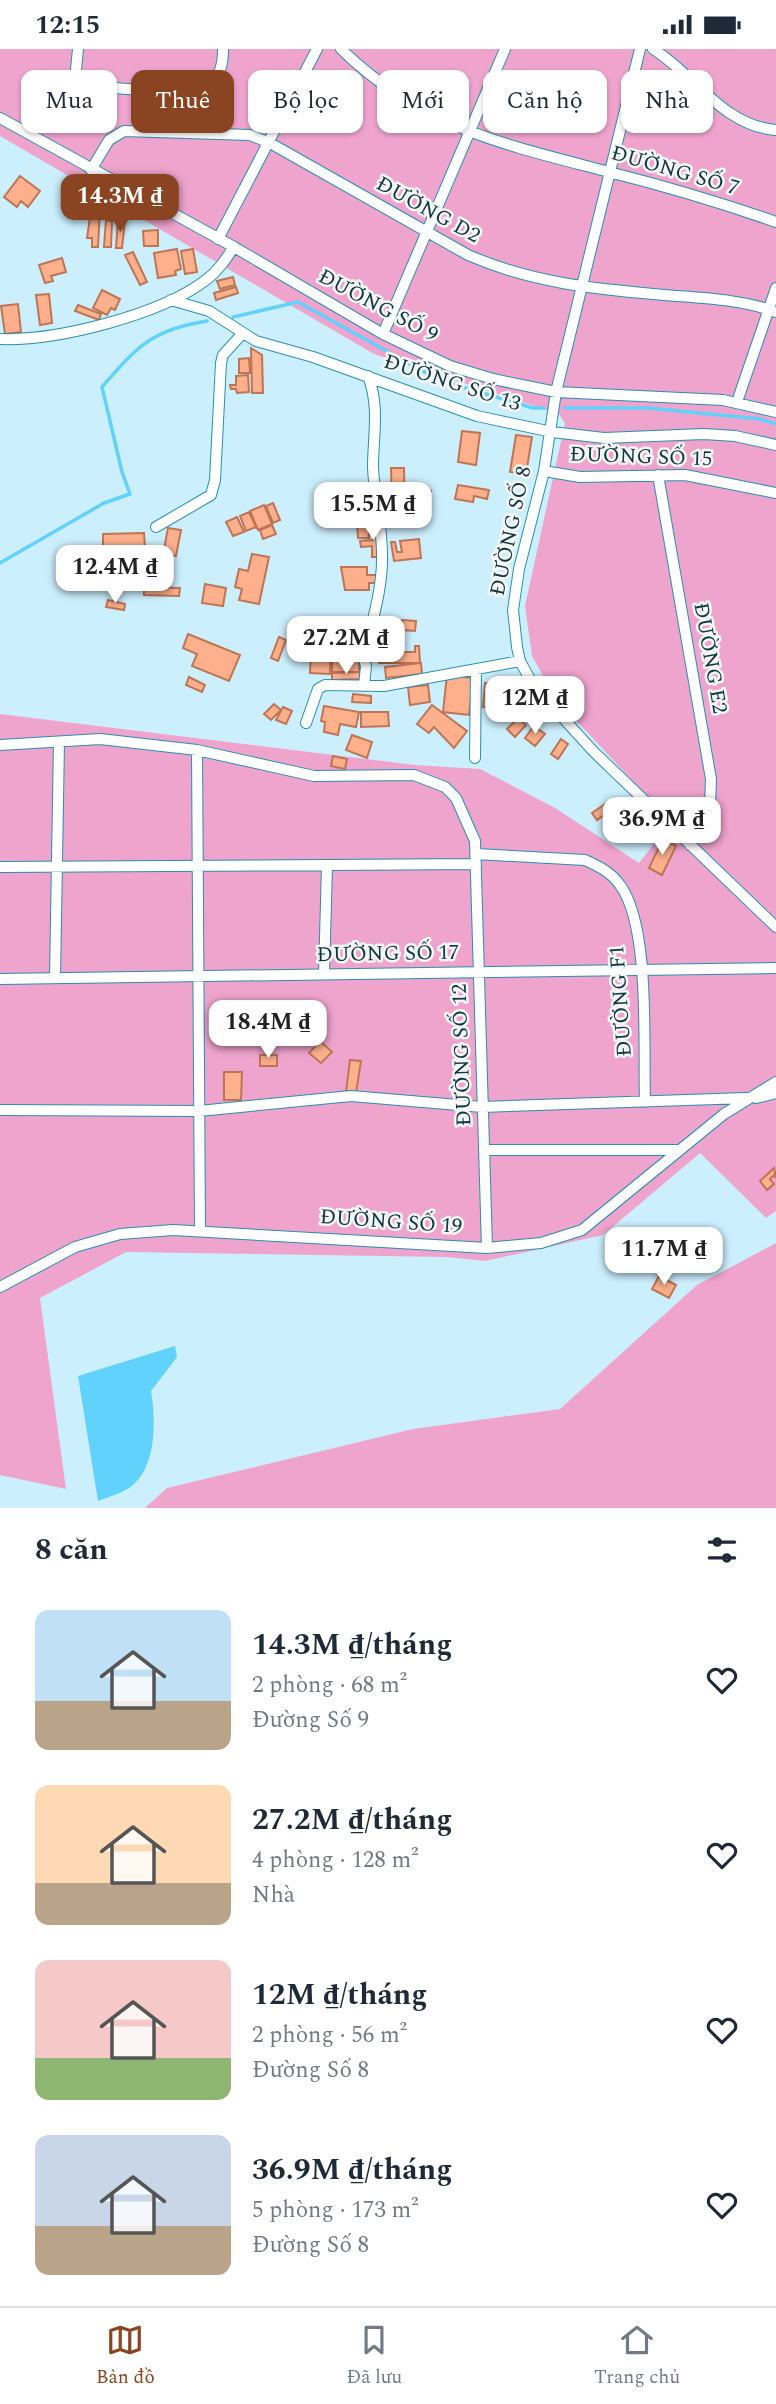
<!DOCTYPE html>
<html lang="vi">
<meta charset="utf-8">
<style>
:root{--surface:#fff;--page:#f2f2f3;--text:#1f2937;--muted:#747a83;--line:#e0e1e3;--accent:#8b4421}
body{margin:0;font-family:Spectral,serif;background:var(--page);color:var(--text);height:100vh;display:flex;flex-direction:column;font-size:26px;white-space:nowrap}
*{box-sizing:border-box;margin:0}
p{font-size:23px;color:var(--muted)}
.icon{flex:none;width:38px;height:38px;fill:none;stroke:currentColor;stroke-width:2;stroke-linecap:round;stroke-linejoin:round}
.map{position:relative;height:1459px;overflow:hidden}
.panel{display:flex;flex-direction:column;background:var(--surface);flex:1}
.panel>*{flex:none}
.guide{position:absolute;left:21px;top:21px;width:735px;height:63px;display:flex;gap:14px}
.price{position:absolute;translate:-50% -60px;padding:0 16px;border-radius:14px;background:#fff;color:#222;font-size:23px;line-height:46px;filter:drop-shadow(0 2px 4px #0008)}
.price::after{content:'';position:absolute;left:50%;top:42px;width:21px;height:16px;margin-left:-10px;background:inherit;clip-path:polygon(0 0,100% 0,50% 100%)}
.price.on{background:var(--accent);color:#fff}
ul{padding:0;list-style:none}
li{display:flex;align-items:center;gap:21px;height:175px;padding:0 35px}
li span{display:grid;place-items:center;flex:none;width:196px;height:140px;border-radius:14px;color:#555}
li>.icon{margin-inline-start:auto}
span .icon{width:84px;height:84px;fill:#fffc;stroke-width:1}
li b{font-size:30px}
h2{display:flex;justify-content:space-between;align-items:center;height:84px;padding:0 35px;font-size:30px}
.chip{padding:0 24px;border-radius:14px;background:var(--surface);box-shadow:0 2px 5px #0004;font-size:24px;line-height:63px}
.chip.on{background:var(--accent);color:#fff}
.status{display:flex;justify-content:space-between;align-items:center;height:49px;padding:0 35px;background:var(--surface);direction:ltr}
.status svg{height:19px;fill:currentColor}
.tabs{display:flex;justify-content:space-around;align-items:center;height:98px;border-top:2px solid var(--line);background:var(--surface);font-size:19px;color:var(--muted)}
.tabs a{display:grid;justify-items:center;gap:4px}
.tabs .on{color:var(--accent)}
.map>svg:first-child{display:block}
.green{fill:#efa4ce}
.water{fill:#60d2fc}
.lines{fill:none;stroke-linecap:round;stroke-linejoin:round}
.stream{stroke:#60d2fc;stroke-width:3.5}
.building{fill:#feb08d;stroke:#be7554;stroke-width:2}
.minor-casing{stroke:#288fb1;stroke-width:12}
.minor{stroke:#fff;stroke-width:10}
.labels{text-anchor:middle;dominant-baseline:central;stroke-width:5;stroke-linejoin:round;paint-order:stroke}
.street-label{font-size:21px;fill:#0b3644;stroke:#f5f6f5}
</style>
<div class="status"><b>12:15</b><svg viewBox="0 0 49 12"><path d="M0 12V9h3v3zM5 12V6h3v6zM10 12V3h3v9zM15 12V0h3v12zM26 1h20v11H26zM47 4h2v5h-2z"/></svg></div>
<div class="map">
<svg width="776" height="1459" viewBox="0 0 776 1459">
<rect width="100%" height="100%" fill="#cceffe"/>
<path class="green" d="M0 0H776V1162L766 1169 700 1104 603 1186 485 1212 447 1208 126 1203 40 1249 66 1440 0 1426V665L415 716 480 720 555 759 639 814 671 773 556 650 532 607 525 557 565 374 559 365 374 305 0 87Z
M776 1194V1459H145L167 1439 413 1380 560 1360 697 1236Z"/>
<path class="water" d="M175 1297 177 1308 151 1342C156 1371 157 1421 129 1439 120 1445 108 1448 98 1452L78 1327Z"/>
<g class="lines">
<path class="stream" d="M233 268 298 253 439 331 533 359H544
M565 359H648L760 370 776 375
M0 514 104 454 130 445 122 423 102 338C138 297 151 281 207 272"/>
</g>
<path class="building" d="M20 127 40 142 28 158 21 152 17 158 4 148Z
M91 161H100L98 198H92V189H87Z
M106 171 112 172 111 198H104Z
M118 171 125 172 122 199H116Z
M158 181V197H144L143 182Z
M177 200 181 220 175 222 176 226 158 229 154 204Z
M193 200 197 223 185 225 181 202Z
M133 203 147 233 140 236 125 206Z
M62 209 66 223 51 227 53 232 45 234 39 216Z
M233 228 235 236 220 240 217 232Z
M236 238 238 244 216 251 214 244Z
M102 241 120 250 115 261 111 259 107 266 93 259Z
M49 245 52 274 40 276 36 246Z
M18 255 21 283 5 285 1 257Z
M78 256 101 265 99 271 75 262Z
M251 299 262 306 263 344H252Z
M249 309 250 324H239V310Z
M248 326 249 343 237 344 236 340H231L230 336H236V327Z
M462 382 480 384 476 416 458 413Z
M516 386 532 388 526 425 510 423Z
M391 419H404L405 458H392Z
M423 436 431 442 417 461 408 455Z
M458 436 489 441 487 450 474 447 473 453 455 450Z
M273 454 280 471 273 474 266 457Z
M264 456 272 475 258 481 250 462Z
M249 463 256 478 246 482 240 467Z
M237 468 244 483 233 487 226 473Z
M357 474H369V489H358Z
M372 475H378L380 508H372V497L361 498 360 492 373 491Z
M272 476 276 485 263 490 260 481Z
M168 479 181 481 176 507 163 505Z
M144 484 145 497 103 498V485Z
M419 490 421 509 394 512 391 493H395L397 503H402L400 492Z
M252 505 269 508 259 555 239 551 242 540 235 538 239 520 248 522Z
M341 518H367V526H376V534H369V541H345Z
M205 535 226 539 223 557 202 554Z
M144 538 180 539 179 547 144 546Z
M108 551 125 555 124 561 106 558Z
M402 571 416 572 415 582 401 581Z
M310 577 321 591 312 598 300 585Z
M188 585 240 606 229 632 192 617 197 605 183 599Z
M279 588 286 591 278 612 271 609Z
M415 597H419L420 614H379V608H389V603H415Z
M311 601H331L330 625 310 624Z
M332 601H359V623H332Z
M421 614 422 625 386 629 385 618Z
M360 623V630L332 631V624Z
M447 626 473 629 469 666 443 663Z
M189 628 205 636 202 643 186 636Z
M485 634 517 636 516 650 506 649 505 660 483 658Z
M428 636 430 653 410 656 408 638Z
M353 645 371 647V654L352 653Z
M274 655 281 661 271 671 264 665Z
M432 656 467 682 454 699 434 678 429 684 417 675Z
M324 657 359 663 356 678 340 675 338 686 324 683 325 673 321 672Z
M283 658 292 662 286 675 276 671Z
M361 663H388L389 677 361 678Z
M518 669 526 676 515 688 507 680Z
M534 677 545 685 535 697 525 689Z
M352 686 372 693 367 709 346 701Z
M561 690 568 695 558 710 551 705Z
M333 707 347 710 345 720 331 717Z
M614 749 619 756 597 771 592 764Z
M663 790 676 797 662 826 649 819Z
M251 970 254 983 244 985 241 972Z
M238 973 242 987 230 990 227 976Z
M320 992 332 1003 321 1014 309 1004Z
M260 1006H277V1017H260Z
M350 1011 361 1012 356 1044 346 1043Z
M224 1023H242L241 1051H224Z
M774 1119 776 1129 774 1126 770 1130 774 1135 767 1141 760 1132Z
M659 1227 676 1236 669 1249 652 1240Z"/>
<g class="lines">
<g class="minor-casing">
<path id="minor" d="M341 0C423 80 507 96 613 124 668 138 722 154 776 173
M640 0 556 343 544 422 519 520 513 561 517 598 520 612 533 636 593 702 776 878
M653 0C695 26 723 77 776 81
M74 41 85 37C114 37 194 52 214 31 222 23 223 10 223 0
M0 69 234 198 383 285 450 317 493 330 556 343 723 351 776 363
M29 85 74 41 78 0
M91 121 109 91 124 82 250 86 270 94 468 206C532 234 595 240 664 246 701 249 741 250 776 263
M218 190 317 0
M171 251 209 262 256 292 313 308 477 367 552 383 604 389 704 385 735 387 776 396
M383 285 505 0
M0 290C57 292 160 266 206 231 218 222 226 210 234 198
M737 353 776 239
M544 422 580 428 685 426 776 444
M658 426 711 730 710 755 690 796
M156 478 211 446 215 431 221 314 223 306 242 285
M364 637 366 617 364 611C370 577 382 545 382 510 383 479 374 449 373 418 373 387 380 358 368 327
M306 674 318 640 325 636 384 637 520 612
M0 696 100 690 197 701 314 727 414 726 445 738 456 749 475 792 487 1199
M197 701 200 1182
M475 709 476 620
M476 805 585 811C598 817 611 823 620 836 651 878 643 1000 645 1053
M0 818 476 815
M324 925 327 817
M55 929 59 693
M0 930 776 919
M756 1049 776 1044
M0 1061 199 1062 351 1047 482 1058 746 1049
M484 1101H680
M0 1238 75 1198 120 1185 173 1181 487 1199 541 1194 582 1181 724 1065 776 1033"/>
</g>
<use href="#minor" class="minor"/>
</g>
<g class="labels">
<g class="street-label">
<text transform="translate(675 122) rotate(16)">ĐƯỜNG SỐ 7</text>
<text transform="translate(428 161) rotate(29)">ĐƯỜNG D2</text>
<text transform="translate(378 257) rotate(28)">ĐƯỜNG SỐ 9</text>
<text transform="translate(452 334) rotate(18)">ĐƯỜNG SỐ 13</text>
<text transform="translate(641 408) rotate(2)">ĐƯỜNG SỐ 15</text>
<text transform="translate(511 482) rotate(-78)">ĐƯỜNG SỐ 8</text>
<text transform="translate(710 609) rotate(80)">ĐƯỜNG E2</text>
<text transform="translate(388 905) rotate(-1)">ĐƯỜNG SỐ 17</text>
<text transform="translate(621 952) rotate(-94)">ĐƯỜNG F1</text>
<text transform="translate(462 1006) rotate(-92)">ĐƯỜNG SỐ 12</text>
<text transform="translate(391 1173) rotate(4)">ĐƯỜNG SỐ 19</text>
</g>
</g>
</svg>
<b class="price on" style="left:120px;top:185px">14.3M ₫</b>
<b class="price" style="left:373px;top:493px">15.5M ₫</b>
<b class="price" style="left:115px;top:556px">12.4M ₫</b>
<b class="price" style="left:346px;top:627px">27.2M ₫</b>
<b class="price" style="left:535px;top:687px">12M ₫</b>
<b class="price" style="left:662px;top:808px">36.9M ₫</b>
<b class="price" style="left:268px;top:1011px">18.4M ₫</b>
<b class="price" style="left:664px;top:1238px">11.7M ₫</b>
<div class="guide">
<a class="chip">Mua</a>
<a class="chip on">Thuê</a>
<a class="chip">Bộ lọc</a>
<a class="chip">Mới</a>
<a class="chip">Căn hộ</a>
<a class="chip">Nhà</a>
</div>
</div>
<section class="panel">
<h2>8 căn<svg class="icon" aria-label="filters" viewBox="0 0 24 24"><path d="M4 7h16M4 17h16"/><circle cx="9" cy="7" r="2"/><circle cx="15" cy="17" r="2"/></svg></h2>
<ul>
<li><span style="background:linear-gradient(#bfe0f5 65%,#b9a48a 0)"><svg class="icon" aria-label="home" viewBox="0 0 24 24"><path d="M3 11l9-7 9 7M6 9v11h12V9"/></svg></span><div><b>14.3M ₫/tháng</b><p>2 phòng · 68 m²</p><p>Đường Số 9</p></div><svg class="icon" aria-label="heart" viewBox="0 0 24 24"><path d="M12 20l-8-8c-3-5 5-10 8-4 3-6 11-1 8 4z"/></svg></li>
<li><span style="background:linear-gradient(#ffd9b3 70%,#b9a48a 0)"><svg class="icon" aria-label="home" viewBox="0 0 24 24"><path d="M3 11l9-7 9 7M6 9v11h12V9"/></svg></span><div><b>27.2M ₫/tháng</b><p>4 phòng · 128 m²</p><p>Nhà</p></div><svg class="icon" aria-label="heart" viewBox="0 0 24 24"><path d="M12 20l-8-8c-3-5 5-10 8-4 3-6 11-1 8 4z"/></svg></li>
<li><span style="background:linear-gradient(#f6c9c9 70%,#8fb573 0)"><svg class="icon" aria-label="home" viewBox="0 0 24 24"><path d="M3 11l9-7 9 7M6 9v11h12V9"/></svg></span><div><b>12M ₫/tháng</b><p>2 phòng · 56 m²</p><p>Đường Số 8</p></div><svg class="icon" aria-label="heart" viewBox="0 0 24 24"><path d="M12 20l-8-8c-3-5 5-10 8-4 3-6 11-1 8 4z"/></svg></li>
<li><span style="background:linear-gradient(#c9d6e8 65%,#b9a48a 0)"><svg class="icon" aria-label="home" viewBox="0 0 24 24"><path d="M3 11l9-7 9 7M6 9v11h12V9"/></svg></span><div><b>36.9M ₫/tháng</b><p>5 phòng · 173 m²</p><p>Đường Số 8</p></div><svg class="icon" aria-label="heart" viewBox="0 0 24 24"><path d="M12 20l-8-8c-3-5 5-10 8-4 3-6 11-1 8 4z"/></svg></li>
</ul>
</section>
<nav class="tabs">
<a class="on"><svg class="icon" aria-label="map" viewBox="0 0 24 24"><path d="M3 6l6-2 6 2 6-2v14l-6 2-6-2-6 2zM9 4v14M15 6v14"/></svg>Bản đồ</a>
<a><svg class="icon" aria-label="saved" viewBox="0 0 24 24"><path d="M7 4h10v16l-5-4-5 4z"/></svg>Đã lưu</a>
<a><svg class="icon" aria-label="home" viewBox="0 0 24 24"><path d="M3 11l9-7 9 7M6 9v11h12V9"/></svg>Trang chủ</a>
</nav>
